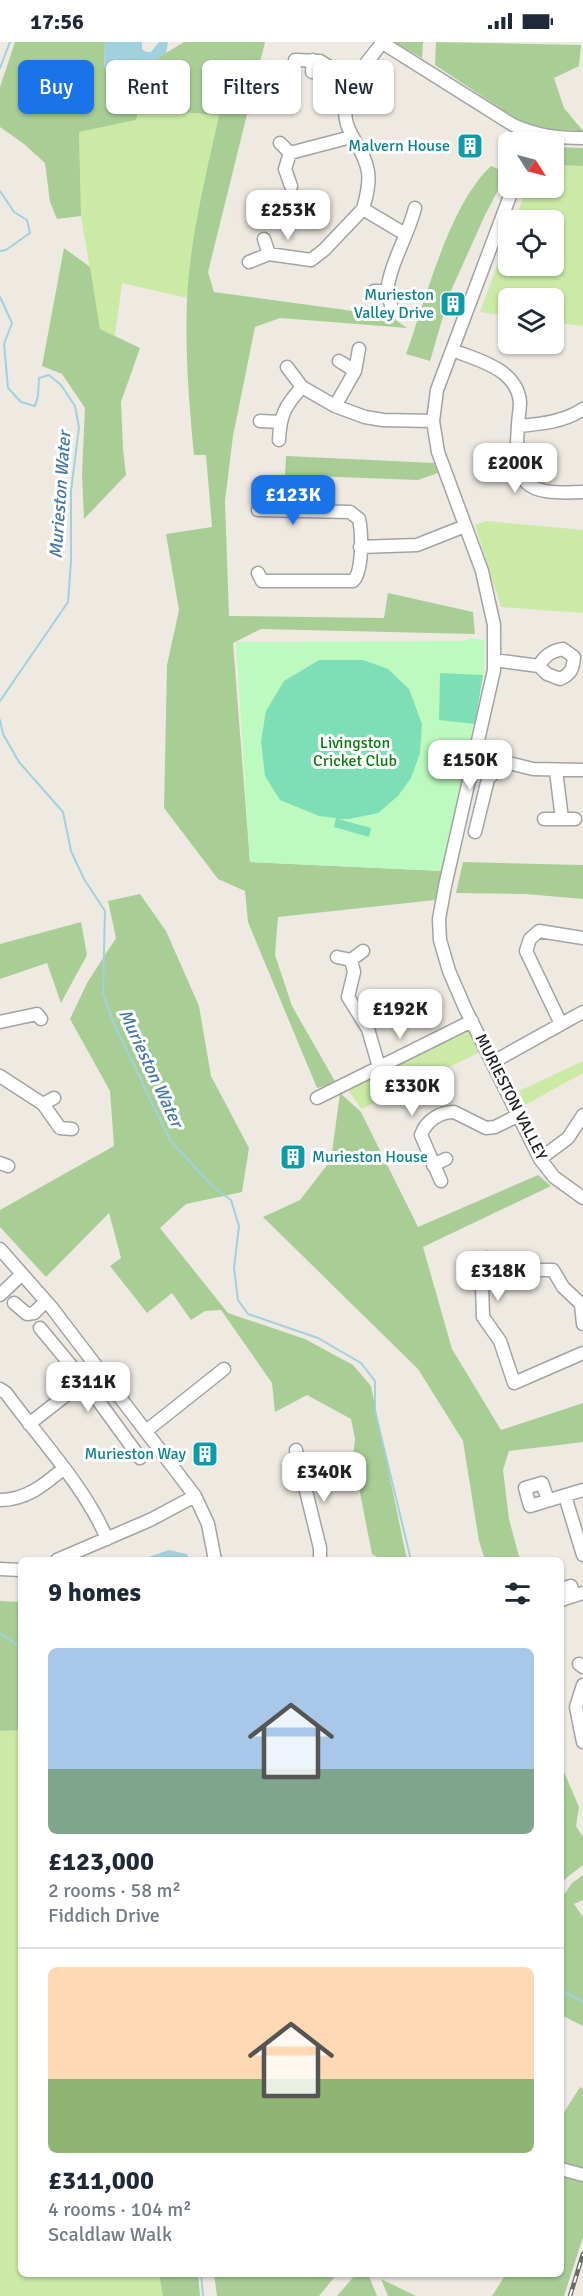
<!DOCTYPE html>
<meta charset="utf-8">
<style>
:root{--surface:#fff;--page:#f6f6f7;--text:#1f2937;--muted:#747a83;--line:#e0e1e3;--accent:#1a73e8}
body{margin:0;font-family:Signika,sans-serif;background:var(--page);color:var(--text);height:100vh;display:flex;flex-direction:column;font-size:22px;white-space:nowrap}
*{box-sizing:border-box;margin:0}
p{font-size:20px;color:var(--muted)}
.icon{flex:none;width:33px;height:33px;fill:none;stroke:currentColor;stroke-width:2;stroke-linecap:round;stroke-linejoin:round}
.map{position:relative;flex:1;overflow:hidden}
.details{position:absolute;left:18px;top:1515px;width:546px;height:720px;display:flex;flex-direction:column;background:var(--surface);border-radius:9px;box-shadow:0 2px 4px #0004}
.details>*{flex:none}
.guide{position:absolute;left:18px;top:18px;width:548px;height:54px;display:flex;gap:12px}
.needle{width:39px;rotate:126deg}
.buttons{position:absolute;left:498px;top:90px;display:grid;gap:12px}
.buttons a{display:grid;place-items:center;width:66px;height:66px;border-radius:9px;background:var(--surface);box-shadow:0 2px 4px #0004;font-size:30px}
.price{position:absolute;translate:-50% -51px;padding:0 14px;border-radius:12px;background:#fff;color:#222;font-size:20px;line-height:39px;filter:drop-shadow(0 2px 3px #0008)}
.price::after{content:'';position:absolute;left:50%;top:36px;width:18px;height:14px;margin-left:-9px;background:inherit;clip-path:polygon(0 0,100% 0,50% 100%)}
.price.active{background:var(--accent);color:#fff}
ul{padding:0;list-style:none}
li{display:grid;align-content:center;gap:12px;height:318px;padding:0 30px}
li+li{border-top:2px solid var(--line)}
li span{display:grid;place-items:center;height:186px;border-radius:9px;color:#555}
li>.icon{margin-inline-start:auto}
span .icon{width:108px;height:108px;fill:#fffc;stroke-width:1}
li b{font-size:26px}
h2{display:flex;justify-content:space-between;align-items:center;height:72px;padding:0 30px;font-size:26px}
.tag{padding:0 21px;border-radius:9px;background:var(--surface);box-shadow:0 2px 4px #0004;font-size:21px;line-height:54px}
.tag.active{background:var(--accent);color:#fff}
.status{display:flex;justify-content:space-between;align-items:center;height:42px;padding:0 30px;background:var(--surface);direction:ltr}
.status svg{height:16px;fill:currentColor}
.map>svg:first-child{display:block}
.grass{fill:#caeaa6}
.forest{fill:#a8ce96}
.park{fill:#bdfac0}
.pitch{fill:#7edfb6}
.water{fill:#a1d1dd}
.lines{fill:none;stroke-linecap:round;stroke-linejoin:round}
.stream{stroke:#a1d1dd;stroke-width:2}
.minor-casing{stroke:#a3a3a3;stroke-width:15}
.minor{stroke:#fff;stroke-width:12}
.rail-casing{stroke:#6a6a6a;stroke-width:4.5}
.rail{stroke:#fff;stroke-width:2;stroke-dasharray:7;stroke-linecap:butt}
.labels{text-anchor:middle;dominant-baseline:central;stroke-width:6;stroke-linejoin:round;paint-order:stroke}
.culture-label{font-size:16px;fill:#0d838f;stroke:#fff;text-anchor:end}
.park-label{font-size:16px;fill:#0a7b0f;stroke:#fff}
.street-label{font-size:16px;fill:#1c1c1c;stroke:#fff}
.water-label{font-size:18px;font-style:italic;fill:#4579a5;stroke:#fff}
</style>
<div class="status"><b>17:56</b><svg viewBox="0 0 49 12"><path d="M0 12V9h3v3zM5 12V6h3v6zM10 12V3h3v9zM15 12V0h3v12zM26 1h20v11H26zM47 4h2v5h-2z"/></svg></div>
<div class="map">
<svg width="583" height="2254" viewBox="0 0 583 2254">
<rect width="100%" height="100%" fill="#eeeae2"/>
<path class="grass" d="M139 67 219 73 197 177 187 256 122 241 115 294 100 287 81 174 79 90 136 78Z
M554 123 583 124V284L554 280V256H508V274L480 270 508 195V224H554V178H515L527 146H554Z
M487 479 583 488V571L501 565 475 483Z
M469 989 480 1010 362 1067 347 1047Z
M583 1019V1031L525 1063 519 1049Z
M21 1688V2232H159L163 2254H0V1689Z"/>
<path class="forest" d="M15 0H105L104 26 130 33 184 0H265L208 230 214 250 390 274 407 286 280 276 255 285 233 394 225 459 229 574 384 576 388 551 473 570 475 592 261 587 233 601 250 820 443 829 435 858 278 875 275 913 292 964 336 1041 317 1046 248 880 245 849 218 837 164 766 167 623 179 568 166 492 212 485 206 413H194C189 361 185 310 187 258 190 195 206 134 219 73L139 67 136 78 79 90 81 174 57 177 50 160 45 121 24 102 0 85V45Z
M395 0H423L422 16 396 1Z
M436 0 581 3 579 24 554 36 564 66 583 89 541 87 518 78 435 23Z
M554 105 583 106V124L554 123Z
M491 124 503 129 505 135 485 173 450 251 430 319 406 312C426 257 449 163 491 124Z
M64 206 90 225 100 287 140 306 121 360 123 407 126 433 84 477 82 431 85 366 62 332 42 324Z
M286 414 434 421 438 431 418 438 285 433Z
M463 820 583 823V857L525 852 456 851Z
M140 852 166 889 199 964 211 1034 249 1106 242 1150 186 1162 160 1186 228 1271 305 1297 353 1323 371 1344 407 1518H382L372 1512 353 1415 355 1397 351 1377 307 1353 275 1370 272 1341 221 1268 205 1269 191 1278 172 1251 147 1271 110 1224 121 1216 109 1171 46 1235 0 1185V1168L114 1104 110 1049 70 977 87 941 116 896 108 859Z
M81 880 87 913 61 961 47 921 0 937V902Z
M340 1051 361 1070 418 1185 538 1133 551 1144 423 1205 452 1307 501 1388 583 1361V1400L509 1409 503 1428 509 1477 520 1518H485L479 1499 463 1399 418 1327 263 1175 300 1158 331 1118Z
M0 1559 21 1560V1688L0 1689Z
M561 1723 579 1765 576 1784 583 1795V1823L565 1837 561 1844Z
M583 1833V1858L574 1862 583 1875V1984L561 1973V1857L572 1841Z
M580 2045 583 2047V2127L561 2121V2075Z
M561 2131 583 2137V2195L564 2254H492L506 2232H561Z
M159 2232H198L200 2254H163Z
M214 2232H337L319 2254H217Z
M356 2232H368L377 2254H337Z
M381 2237 416 2254H388Z"/>
<path class="park" d="M470 596 485 598 484 631 443 829 250 820 236 600 465 599Z"/>
<path class="pitch" d="M319 618H363L388 627 409 647 422 682 420 711 411 736 398 754 378 771 349 777H338L371 786 369 795 334 785 336 776 319 774 280 758 265 734 261 699 266 669 284 639Z
M440 631 483 633 475 682 439 678Z"/>
<path class="water" d="M105 0H142V7L146 10H151L159 0H168L166 11 130 33 104 26Z
M169 1508 187 1512 189 1518H140Z"/>
<g class="lines">
<path class="stream" d="M0 26 10 0
M0 149 14 170 27 178 30 191 6 208 0 209
M0 255 12 281 4 302 8 346 21 360 35 364 38 354 39 336 49 333 61 343 75 364 79 385 71 449V519L68 560 0 659
M0 678 3 692 19 720 63 770 71 809 84 837 105 869 103 952 115 984 170 1098 212 1144 231 1158 239 1184 234 1226 238 1258 248 1272 318 1296 361 1321 375 1339V1369L411 1518
M0 1591 21 1605
M561 1948 583 1960
M201 2232 203 2254"/>
<g class="minor-casing">
<path id="minor" d="M381 0 513 83C538 94 556 96 583 96
M382 1C370 17 352 36 347 56 338 90 364 101 368 130 370 142 366 156 363 167L405 192
M295 18 320 19 354 40
M312 30 313 18
M280 101 290 111
M291 144 285 127 290 111 351 95
M513 146 437 348 433 379 438 410 482 529 494 583V628L445 844 439 877 440 898 449 929 465 966 540 1117 554 1135 583 1156
M264 197 269 212
M249 220 269 212 311 218 324 208 363 167
M374 249H387L391 263
M387 249C391 219 408 194 415 166
M452 308C478 318 517 327 520 360 520 368 518 377 518 384 540 382 564 380 583 367
M339 319 355 329
M287 325 302 345 335 364 365 375 383 378 433 379
M335 364 355 329 359 307
M260 379 280 380
M518 384C513 444 524 453 583 450
M279 398C280 373 285 364 302 345
M258 468 350 470 359 477C362 491 363 530 353 539H262L258 531
M277 468 278 450
M360 505 417 503 465 484
M494 618 539 624C544 614 551 609 563 607L574 615C573 627 571 632 560 637L547 632 539 624
M476 713 533 727 583 728
M544 777H562L556 729
M562 777H575
M475 790 488 737 495 730 498 718
M337 915 351 918 354 930 348 955 368 987 379 1025
M351 918 363 909
M0 980 37 972 41 977
M561 982 526 909 530 897 539 889 583 896
M493 1020 583 970
M0 1034 43 1062 60 1086 72 1087
M317 1056 472 979
M43 1062 54 1056
M540 1117 568 1096 583 1073
M0 1121 8 1124
M433 1123 446 1117
M441 1139 421 1093C426 1079 439 1070 454 1070L486 1086 495 1085 519 1073
M0 1207 52 1266 195 1454 208 1482 215 1518
M466 1222 477 1225 482 1243 483 1275 500 1299 514 1341 583 1311
M477 1225 487 1216
M538 1228H553L563 1245 581 1262 583 1282
M0 1253 22 1232
M14 1261 27 1272 34 1271 46 1259
M40 1286 84 1339
M0 1347 6 1351C39 1396 86 1446 107 1497
M29 1382 84 1339 140 1416
M146 1389 224 1327
M296 1408 320 1506V1518
M565 1454 583 1513
M0 1458C26 1458 44 1443 63 1427
M548 1458 542 1441 525 1446 530 1464 583 1448
M57 1518 150 1478 195 1454
M0 1527 21 1528
M561 1547 571 1544 574 1553
M561 1558 583 1551
M579 1622 583 1625
M583 1643 576 1665 583 1700
M561 2127 583 2133"/>
</g>
<use href="#minor" class="minor"/>
<g class="rail-casing">
<path id="rail" d="M570 2254 583 2212"/>
</g>
<use href="#rail" class="rail"/>
</g>
<defs>
<g id="building-square" transform="scale(1.35)"><rect x="-9" y="-9" width="18" height="18" rx="4" fill="#0f9aa8" stroke="#fff"/><path d="M-4-6H4V6H1V3H-1V6H-4ZM-2.5-4.3h1.7v1.8h-1.7ZM.8-4.3h1.7v1.8H.8ZM-2.5-1h1.7V.8h-1.7ZM.8-1h1.7V.8H.8Z" fill="#fff"/></g>
</defs>
<g fill-rule="evenodd">
<use href="#building-square" x="470" y="104"/>
<use href="#building-square" x="453" y="262"/>
<use href="#building-square" x="293" y="1115"/>
<use href="#building-square" x="205" y="1412"/>
</g>
<g class="labels">
<g class="culture-label">
<text x="450" y="104">Malvern House</text>
<text x="434" y="253">Murieston<tspan x="434" dy="18">Valley Drive</tspan></text>
<text x="312" y="1115" text-anchor="start">Murieston House</text>
<text x="186" y="1412">Murieston Way</text>
</g>
<g class="park-label">
<text x="355" y="701">Livingston<tspan x="355" dy="18">Cricket Club</tspan></text>
</g>
<g class="street-label">
<text transform="translate(511 1055) rotate(63)">MURIESTON VALLEY</text>
</g>
<g class="water-label">
<text transform="translate(60 453) rotate(-86)">Murieston Water</text>
<text transform="translate(151 1026) rotate(65)">Murieston Water</text>
</g>
</g>
</svg>
<div class="buttons">
<a><svg class="needle" viewBox="-14 -14 28 28"><path d="M0-13l5 13h-10z" fill="#e53935"/><path d="M0 13l5-13h-10z" fill="#747a83"/></svg></a>
<a><svg class="icon" aria-label="locate" viewBox="0 0 24 24"><circle cx="12" cy="12" r="6"/><path d="M12 2v4M12 18v4M2 12h4M18 12h4"/></svg></a>
<a><svg class="icon" aria-label="layers" viewBox="0 0 24 24"><path d="M12 4l9 5-9 5-9-5zM3 14l9 5 9-5"/></svg></a>
</div>
<b class="price" style="left:288px;top:199px">£253K</b>
<b class="price" style="left:515px;top:452px">£200K</b>
<b class="price active" style="left:293px;top:484px">£123K</b>
<b class="price" style="left:470px;top:749px">£150K</b>
<b class="price" style="left:400px;top:998px">£192K</b>
<b class="price" style="left:412px;top:1075px">£330K</b>
<b class="price" style="left:498px;top:1260px">£318K</b>
<b class="price" style="left:88px;top:1371px">£311K</b>
<b class="price" style="left:324px;top:1461px">£340K</b>
<div class="guide">
<a class="tag active">Buy</a>
<a class="tag">Rent</a>
<a class="tag">Filters</a>
<a class="tag">New</a>
</div>
<section class="details">
<h2>9 homes<svg class="icon" aria-label="filters" viewBox="0 0 24 24"><path d="M4 7h16M4 17h16"/><circle cx="9" cy="7" r="2"/><circle cx="15" cy="17" r="2"/></svg></h2>
<ul>
<li><span style="background:linear-gradient(#a9c7e8 65%,#7fa58c 0)"><svg class="icon" aria-label="home" viewBox="0 0 24 24"><path d="M3 11l9-7 9 7M6 9v11h12V9"/></svg></span><div><b>£123,000</b><p>2 rooms · 58 m²</p><p>Fiddich Drive</p></div></li>
<li><span style="background:linear-gradient(#ffd9b3 60%,#8fb573 0)"><svg class="icon" aria-label="home" viewBox="0 0 24 24"><path d="M3 11l9-7 9 7M6 9v11h12V9"/></svg></span><div><b>£311,000</b><p>4 rooms · 104 m²</p><p>Scaldlaw Walk</p></div></li>
</ul>
</section>
</div>
